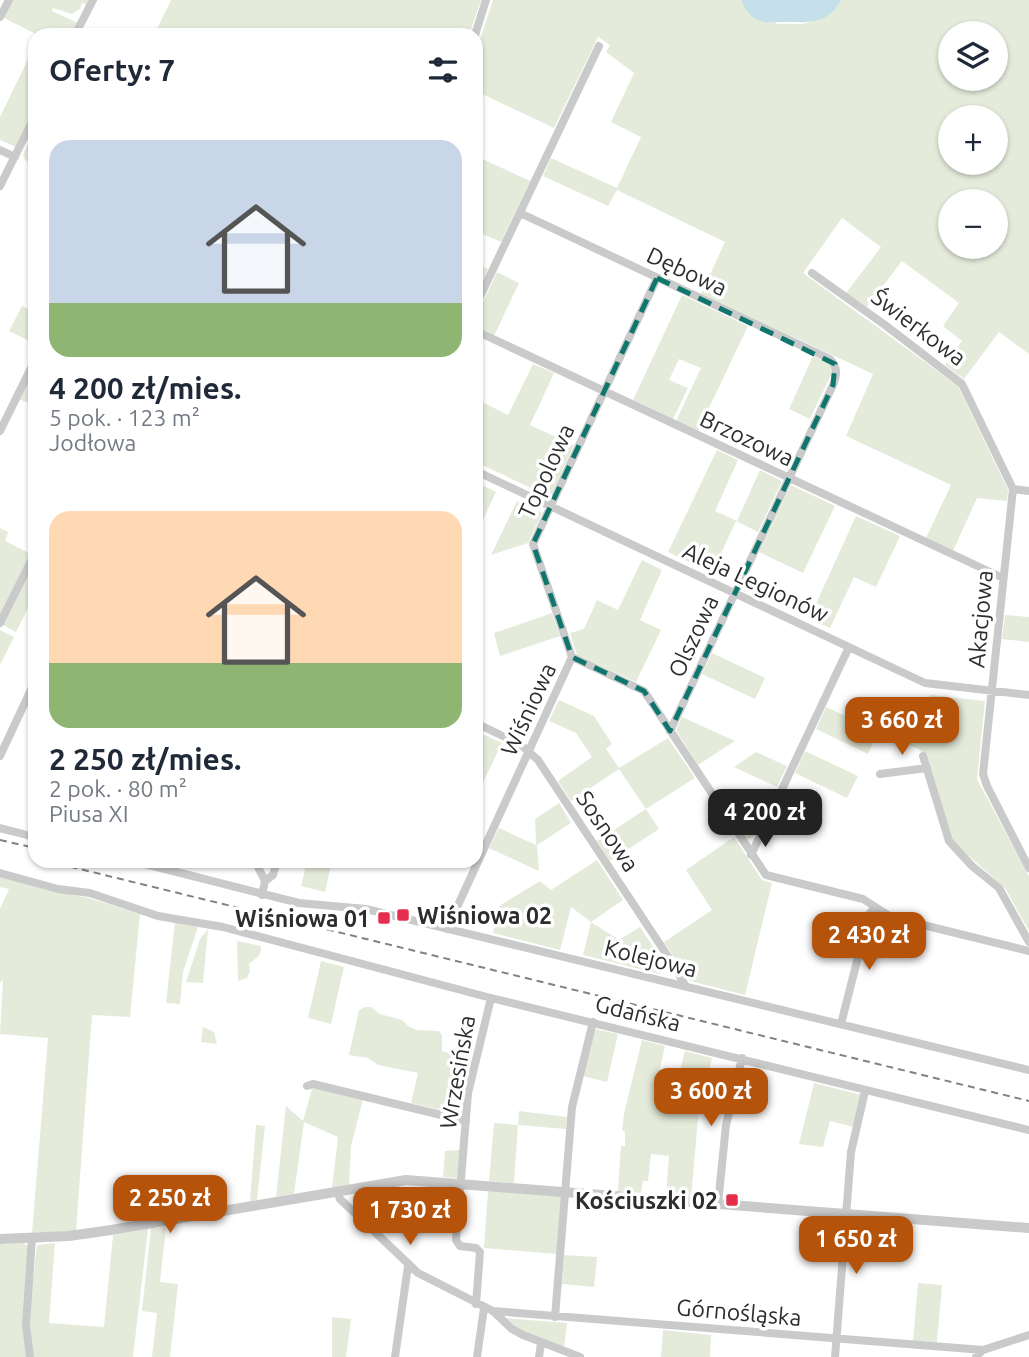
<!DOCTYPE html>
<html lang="pl">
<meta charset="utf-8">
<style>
:root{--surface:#fff;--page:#f6f6f7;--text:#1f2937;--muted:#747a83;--accent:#b45309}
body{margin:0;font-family:Ubuntu,sans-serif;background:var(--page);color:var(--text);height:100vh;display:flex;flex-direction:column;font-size:26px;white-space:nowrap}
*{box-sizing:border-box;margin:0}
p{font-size:23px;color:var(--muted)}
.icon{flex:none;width:38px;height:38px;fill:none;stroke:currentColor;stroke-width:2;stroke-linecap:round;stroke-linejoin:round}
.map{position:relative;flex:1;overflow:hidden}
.panel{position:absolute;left:28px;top:28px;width:455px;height:840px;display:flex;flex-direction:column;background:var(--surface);border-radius:21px;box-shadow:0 2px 5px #0004}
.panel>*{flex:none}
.tools{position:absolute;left:938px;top:21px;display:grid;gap:14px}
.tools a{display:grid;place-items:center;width:70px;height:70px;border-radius:50%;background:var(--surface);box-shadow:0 2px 5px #0004;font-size:35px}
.price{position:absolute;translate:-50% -60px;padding:0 16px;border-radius:14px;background:var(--accent);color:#fff;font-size:23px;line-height:46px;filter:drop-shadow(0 2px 4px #0008)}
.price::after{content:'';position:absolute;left:50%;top:42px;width:21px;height:16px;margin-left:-10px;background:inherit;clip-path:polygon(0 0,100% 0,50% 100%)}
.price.current{background:#222;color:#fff}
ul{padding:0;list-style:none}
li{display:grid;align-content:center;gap:14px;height:371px;padding:0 21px}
li span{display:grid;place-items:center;height:217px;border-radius:21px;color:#555}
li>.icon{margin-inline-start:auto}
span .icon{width:126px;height:126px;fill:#fffc;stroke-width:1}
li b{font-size:30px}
h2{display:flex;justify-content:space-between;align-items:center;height:84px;padding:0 21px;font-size:30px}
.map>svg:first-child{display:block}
.green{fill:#e5ebda;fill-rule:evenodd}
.water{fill:#c6e0eb}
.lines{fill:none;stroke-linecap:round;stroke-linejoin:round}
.minor{stroke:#cacaca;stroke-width:8}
.tertiary{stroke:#cacaca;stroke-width:10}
.rail{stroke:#828282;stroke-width:2;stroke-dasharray:7 5;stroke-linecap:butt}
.marked{fill:none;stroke:#0f766e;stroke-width:5;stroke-dasharray:14 9;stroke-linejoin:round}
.poi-dot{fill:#e52e4d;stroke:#fff;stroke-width:2.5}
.labels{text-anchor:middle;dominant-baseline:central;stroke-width:7;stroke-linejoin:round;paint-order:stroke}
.street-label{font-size:23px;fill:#2d2d2d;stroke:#fff}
.poi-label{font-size:23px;font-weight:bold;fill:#2d2d2d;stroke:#fff;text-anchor:end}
</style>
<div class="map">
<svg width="1029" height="1357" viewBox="0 0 1029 1357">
<rect width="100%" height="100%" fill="#fff"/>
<path class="green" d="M12 0H89L87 5 82 3 80 9 72 14 53 8 52 11 78 23 72 35H38L4 18Z
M171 0H481L469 35H154Z
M493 0H741L777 24C787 23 799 25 807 23 817 21 836 9 841 0H1029V354L999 332 964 379 945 365 962 341 943 326 959 303 902 261 867 307 846 293 881 247 842 218 803 273 958 386 1008 490 1007 501 977 498 953 551 926 538 951 485 846 436 873 374 701 294 725 242 617 190 608 206 543 176 551 158 617 188 641 137 611 122 634 73 606 52 610 45 598 37 554 128 476 91V52ZM950 33H996V79H950ZM950 117H996V163H950ZM950 201H996V247H950Z
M35 45V109L16 147 0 140V117Z
M35 128V165L25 160 23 155Z
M476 156 530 181 501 242 476 231Z
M476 263 488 269 476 295Z
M497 272 519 283 494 336 476 328V318Z
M682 295 748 326 698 431 676 421 701 368 679 359 669 380 688 388 673 419 633 400Z
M22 306 35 312V344L9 331Z
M813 356 831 364 833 371 810 419 789 409Z
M533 364 554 373 530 425 574 445 550 497 476 462V399L508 415Z
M31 373 35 375V406L19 399Z
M717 450 738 460 715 511 737 521 760 470 782 481 758 532 736 521 712 573 668 552Z
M476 482 496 492 476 535Z
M791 485 835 506 803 573 759 552Z
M517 501 542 513 528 543 491 555Z
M856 516 900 536 876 587 854 577 830 628 809 619Z
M0 528 8 532 5 541 33 555 0 620Z
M35 556V594L16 632 1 624Z
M642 560 662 570 640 620 661 630 636 682 577 655 570 633 584 629 597 600 618 610Z
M552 613 560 636 500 656 494 633Z
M1005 615 1029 617V642L1002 639Z
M0 630 14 637 0 665Z
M712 653 765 678 755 699 702 674Z
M930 695 985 701 977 779 1029 876V931L1005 888 952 841 928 758 919 749 907 744Z
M559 700 594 716 612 744 606 749 619 768 668 738 695 778 646 809 659 829 610 861 597 841 646 809 619 769 571 801 558 781 592 757 576 733 549 721Z
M826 707 878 731 868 754 816 729Z
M682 717 735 741 698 765 676 730Z
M476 731 502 743 477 795H476Z
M805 751 858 776 847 798 795 773Z
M756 752 787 766 777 787 734 767Z
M734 794 768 808 756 834 748 840 722 802Z
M559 803 571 823 537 845 539 871 489 848 499 828 536 845 535 819Z
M734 837 762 880 772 883 745 995 690 981 664 942 712 910 686 870Z
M597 860 623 900 591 922 619 940 640 927 666 966 660 974 583 955 591 922 571 907 560 950 493 933 499 906 540 881 551 890Z
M307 861H332L325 892 301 886Z
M0 876 43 889 89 898 140 914 130 1017 92 1015 76 1231 32 1233 48 1038 0 1034 3 979 0 983V909L9 889 0 887Z
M175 922 198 927 183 972 180 1004 166 1003Z
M208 929 203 983 186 982 200 939Z
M237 941 261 946C262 956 256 958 249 964L250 971 247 978 238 981Z
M321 961 344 967 331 1024 308 1018Z
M365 1007H371L380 1014 402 1020 408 1026 417 1030 439 1031 442 1035V1051L472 1059 465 1089 462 1115 411 1103 418 1073 378 1065 368 1058 349 1055 359 1010Z
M203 1027 214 1032 217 1044 201 1042Z
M594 1029 618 1034 607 1082 583 1076Z
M642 1040 665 1046 656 1085 675 1090 685 1051 712 1058 698 1119 691 1197 666 1195 669 1156 651 1154 648 1181H643L641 1193 618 1191 621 1146H625V1131H622L624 1114Z
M814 1083 862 1095 854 1127 830 1121 823 1147 799 1144Z
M315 1088 363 1099 351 1146 349 1185 332 1188 338 1137 304 1122 294 1194 276 1197 286 1106 303 1121 312 1089Z
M519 1111 567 1117 566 1129 518 1125 514 1183 489 1181 494 1123 518 1125Z
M256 1125 265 1126 257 1200 250 1201Z
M460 1150 457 1178 443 1177 445 1151Z
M488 1191 561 1196 557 1254 484 1248Z
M166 1227 160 1282 178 1284 170 1357H152L157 1313 142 1311 151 1228Z
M148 1229 133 1357H33L28 1321 37 1245 55 1243 49 1323 104 1327 113 1235Z
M24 1243 30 1249 26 1357H0V1244Z
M564 1255 597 1257 594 1287 562 1284Z
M918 1283 942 1285 937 1342 913 1341Z
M332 1317 351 1319 346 1357H332Z
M506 1318 567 1323 564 1348 525 1334Z
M663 1330 711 1335 710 1357H661Z"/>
<path class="water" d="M741 0H841C830 21 814 23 793 22 768 21 754 29 741 0Z"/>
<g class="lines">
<path class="minor" d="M0 17 9 0
M75 35 93 0
M475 35 486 0
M0 150 15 157
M0 186 35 116
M520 213 830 359C838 367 837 375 833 385L670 731
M812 273 885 325 962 384 1013 489
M657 278 533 544 572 657 644 691 766 875 863 899 891 917 1029 951
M476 305 599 46
M476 331 1003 578
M0 431 35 360
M476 471 925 683 1029 695
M1013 489 983 774 987 786 1029 868
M1013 489 1029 491
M0 623 35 553
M476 723 521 745 538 760 671 961 685 985
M0 756 35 681
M923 756 949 841 972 866 999 888 1029 942
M880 774 927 768
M0 828 35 837
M751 855 849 647
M133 861 299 903 366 909 1029 1070
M255 861 265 881 262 895
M0 873 58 889 90 893 158 916 223 927 491 998 1029 1130
M265 881 273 875 277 861
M447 929 572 657
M841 1024 869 914 875 907
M307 1086 313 1084 466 1121
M337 1191 340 1199 418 1273 493 1311 512 1329 523 1335 580 1357
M718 1204 726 1125 742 1058
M476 1304 480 1252 476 1248 460 1246 456 1240 468 1093 491 998
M493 1311 983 1350
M555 1317 572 1107 593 1022
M30 1357 26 1325 32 1238
M395 1357 408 1266
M477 1357 484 1308
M539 1357 541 1343
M835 1357 851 1152 865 1091
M976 1357 983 1350 1029 1335"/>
<path class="tertiary" d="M0 1239 69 1236 111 1230 406 1180 1029 1228"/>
<path class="rail" d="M0 840 35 848
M47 861 1029 1101"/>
</g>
<path class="marked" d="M657 278 835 364 833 385 670 731 644 691 572 657 533 544Z"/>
<g class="poi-dot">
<rect x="396" y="908" width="14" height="14" rx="3.5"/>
<rect x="377" y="911" width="14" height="14" rx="3.5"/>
<rect x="725" y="1193" width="14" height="14" rx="3.5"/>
</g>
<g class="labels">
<g class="street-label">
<text transform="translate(687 271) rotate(25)">Dębowa</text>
<text transform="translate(919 327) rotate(37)">Świerkowa</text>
<text transform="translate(747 438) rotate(25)">Brzozowa</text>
<text transform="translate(546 471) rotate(-65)">Topolowa</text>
<text transform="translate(756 582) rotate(25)">Aleja Legionów</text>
<text transform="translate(980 619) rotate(-85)">Akacjowa</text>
<text transform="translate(693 636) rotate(-65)">Olszowa</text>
<text transform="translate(528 709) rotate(-65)">Wiśniowa</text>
<text transform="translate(608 831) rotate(56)">Sosnowa</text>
<text transform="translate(651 958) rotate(14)">Kolejowa</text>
<text transform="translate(638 1013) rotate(14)">Gdańska</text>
<text transform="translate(457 1072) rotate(-80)">Wrzesińska</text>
<text transform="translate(739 1312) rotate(5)">Górnośląska</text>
</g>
<g class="poi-label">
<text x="417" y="915" text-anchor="start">Wiśniowa 02</text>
<text x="370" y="918">Wiśniowa 01</text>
<text x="718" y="1200">Kościuszki 02</text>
</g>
</g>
</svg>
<div class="tools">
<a><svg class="icon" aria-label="layers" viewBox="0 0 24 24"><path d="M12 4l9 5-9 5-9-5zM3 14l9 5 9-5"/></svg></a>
<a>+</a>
<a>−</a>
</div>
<b class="price" style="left:902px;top:757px">3 660 zł</b>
<b class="price current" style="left:765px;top:849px">4 200 zł</b>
<b class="price" style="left:869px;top:972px">2 430 zł</b>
<b class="price" style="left:711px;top:1128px">3 600 zł</b>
<b class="price" style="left:170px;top:1235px">2 250 zł</b>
<b class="price" style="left:410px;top:1247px">1 730 zł</b>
<b class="price" style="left:856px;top:1276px">1 650 zł</b>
<section class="panel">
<h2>Oferty: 7<svg class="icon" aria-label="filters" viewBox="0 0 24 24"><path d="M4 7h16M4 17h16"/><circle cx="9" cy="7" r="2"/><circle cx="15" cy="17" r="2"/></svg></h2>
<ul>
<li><span style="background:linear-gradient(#c9d6e8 75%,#8fb573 0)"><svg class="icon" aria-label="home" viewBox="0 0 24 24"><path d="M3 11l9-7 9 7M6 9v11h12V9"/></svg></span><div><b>4 200 zł/mies.</b><p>5 pok. · 123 m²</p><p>Jodłowa</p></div></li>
<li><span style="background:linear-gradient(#ffd9b3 70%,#8fb573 0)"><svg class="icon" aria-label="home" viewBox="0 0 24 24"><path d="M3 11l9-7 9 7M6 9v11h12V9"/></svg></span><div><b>2 250 zł/mies.</b><p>2 pok. · 80 m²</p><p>Piusa XI</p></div></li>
</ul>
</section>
</div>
